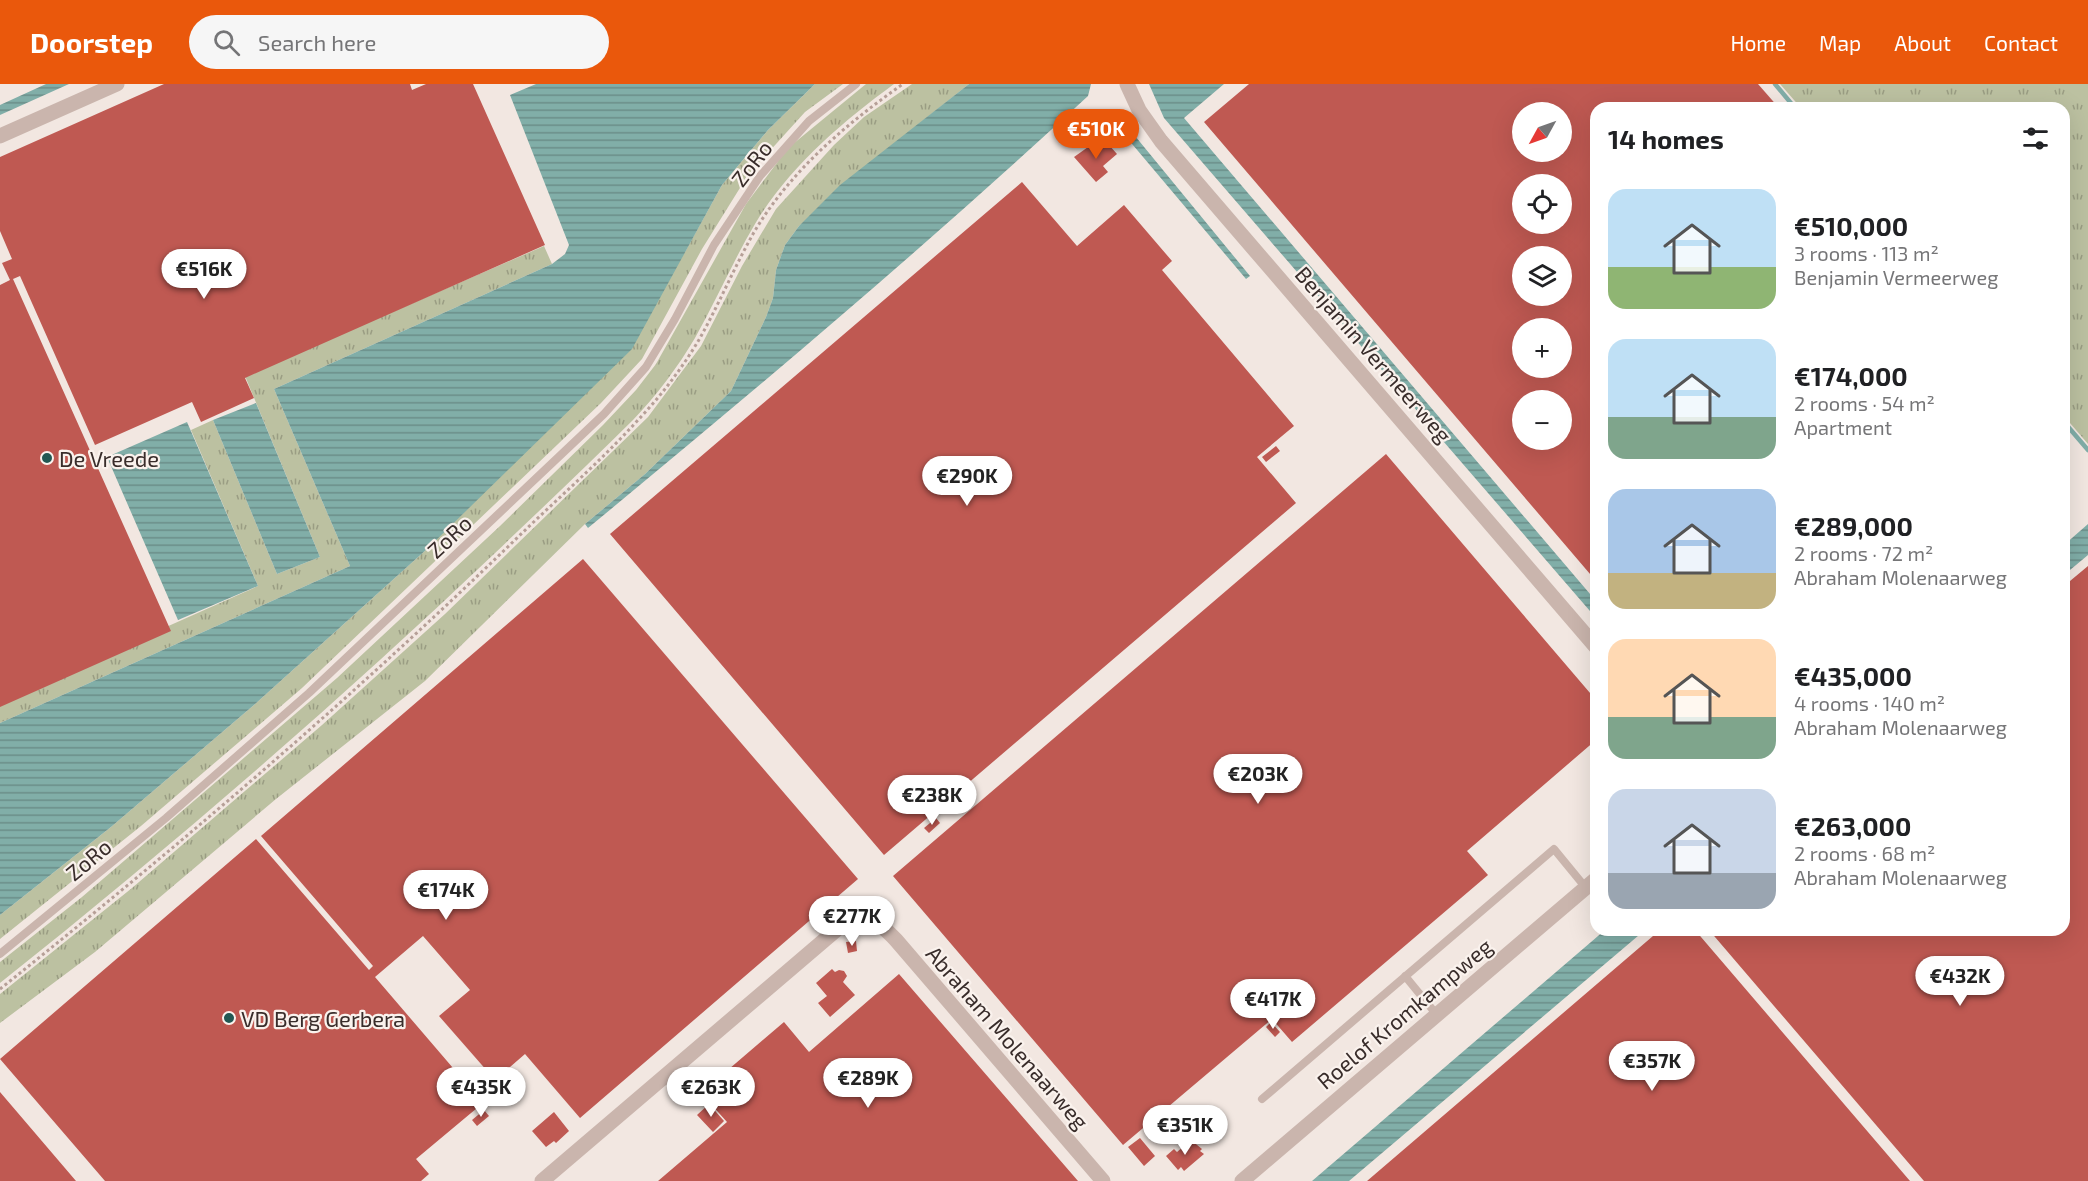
<!DOCTYPE html>
<meta charset="utf-8">
<style>
:root{--surface:#fff;--page:#f6f6f6;--text:#202124;--muted:#757577;--accent:#ea580c}
body{margin:0;font-family:"Exo 2",sans-serif;background:var(--page);color:var(--text);height:100vh;display:flex;flex-direction:column;font-size:22px;white-space:nowrap}
*{box-sizing:border-box;margin:0}
p{font-size:20px;color:var(--muted)}
.icon{flex:none;width:33px;height:33px;fill:none;stroke:currentColor;stroke-width:2;stroke-linecap:round;stroke-linejoin:round}
.map{position:relative;flex:1;overflow:hidden}
.side{position:absolute;left:1590px;top:18px;width:480px;height:834px;display:flex;flex-direction:column;background:var(--surface);border-radius:18px;box-shadow:0 6px 24px #0002}
.side>*{flex:none}
.needle{width:39px;rotate:230deg}
.tools{position:absolute;left:1512px;top:18px;display:grid;gap:12px}
.tools a{display:grid;place-items:center;width:60px;height:60px;border-radius:50%;background:var(--surface);box-shadow:0 6px 24px #0002;font-size:30px}
.price{position:absolute;translate:-50% -51px;padding:0 14px;border-radius:21px;background:#fff;color:#222;font-size:20px;line-height:39px;filter:drop-shadow(0 2px 3px #0008)}
.price::after{content:'';position:absolute;left:50%;top:36px;width:18px;height:14px;margin-left:-9px;background:inherit;clip-path:polygon(0 0,100% 0,50% 100%)}
.price.on{background:var(--accent);color:#fff}
ul{padding:0;list-style:none}
li{display:flex;align-items:center;gap:18px;height:150px;padding:0 18px}
li span{display:grid;place-items:center;flex:none;width:168px;height:120px;border-radius:18px;color:#555}
li>.icon{margin-inline-start:auto}
span .icon{width:72px;height:72px;fill:#fffc;stroke-width:1}
li b{font-size:26px}
h2{display:flex;justify-content:space-between;align-items:center;height:72px;padding:0 18px;font-size:26px}
header{display:flex;align-items:center;gap:36px;box-sizing:border-box;height:84px;padding:0 30px;background:var(--accent);color:#fff}
header strong{font-size:28px}
nav{display:flex;gap:33px;margin-inline-start:auto;font-size:21px}
.search{width:420px;height:54px;background:var(--page);display:flex;align-items:center;gap:15px;box-sizing:border-box;padding:0 21px;border-radius:33px;color:var(--muted);font-size:22px}
.map>svg:first-child{display:block}
.grass{fill:url(#grass-tufts)}
.water{fill:url(#water-rules)}
.lines{fill:none;stroke-linecap:round;stroke-linejoin:round}
.stream{stroke:#81aea8;stroke-width:4.5}
.building{fill:#bf5952;fill-rule:evenodd}
.path{stroke:#b69f97;stroke-width:3;stroke-dasharray:3 3;stroke-linecap:butt}
.service{stroke:#cab5ad;stroke-width:8}
.minor{stroke:#cab5ad;stroke-width:15}
.poi-dot{fill:#225853;stroke:#faf2ed;stroke-width:2}
.labels{text-anchor:middle;dominant-baseline:central;stroke-width:4.5;stroke-linejoin:round;paint-order:stroke}
.street-label{font-size:22px;fill:#392d2b;stroke:#faf2ed}
.poi-label{font-size:22px;fill:#392d2b;stroke:#faf2ed;text-anchor:start}
</style>
<header>
<strong>Doorstep</strong>
<div class="search"><svg class="icon" aria-label="search" viewBox="0 0 24 24"><circle cx="10" cy="10" r="6"/><path d="M15 15l6 6"/></svg>Search here</div>
<nav><a>Home</a><a>Map</a><a>About</a><a>Contact</a></nav>
</header>
<div class="map">
<svg width="2088" height="1097" viewBox="0 0 2088 1097">
<defs>
<pattern id="grass-tufts" width="24" height="20" patternUnits="userSpaceOnUse" patternTransform="scale(1.5)"><rect width="24" height="20" fill="#bcc1a1"/><path d="M3 7l-1-3M5 7V3M7 7l1-3M15 17l-1-3M17 17v-4M19 17l1-3" fill="none" stroke="#9a9d83"/></pattern>
<pattern id="water-rules" width="6" height="5" patternUnits="userSpaceOnUse" patternTransform="scale(1.5)"><rect width="6" height="5" fill="#81aea8"/><path d="M0 2.5h6" fill="none" stroke="#6b8e89"/></pattern>
</defs>
<rect width="100%" height="100%" fill="#f2e7e1"/>
<path class="grass" d="M815 0H843L805 28 748 91 702 165 642 275 601 319 302 604 141 742 0 855V831L111 743 254 621 427 465 685 168 722 101 768 46Z
M866 0H894C841 39 789 83 755 140 733 177 716 217 695 254 678 283 656 312 633 336 588 381 541 425 494 470 336 620 171 763 0 899V878L82 813 337 594 500 442 603 341 636 306 656 280 746 120 788 64Z
M912 0H969L925 35 799 142 785 161 776 186 773 214 766 233 731 307 645 390 585 440 425 597 276 715 95 868 0 939V910L132 804 322 641 445 530 648 333 701 262 742 182 776 125 834 61 864 33Z
M1780 0H2088V360L2064 332V24H1801Z
M544 162 552 180 274 305 350 482 0 639V617L258 502 191 346 213 336 277 490 320 473 245 292Z"/>
<path class="water" d="M46 0H69L0 31V21Z
M536 0H815L768 46 722 101 632 265 427 465 254 621 111 743 0 831V639L350 482 274 305 552 180 565 170 569 161 510 11Z
M969 0H1091L1088 12C926 162 758 304 588 444L585 440 645 390 731 307 766 233 773 214 776 186 785 161 799 142 840 101Z
M1149 0H1224L1184 34 1596 517V534L1164 34Z
M1117 30 1250 192 1246 195 1111 35Z
M256 319 320 473 277 490 213 336Z
M187 338 258 502 178 536 107 373Z
M2088 440V471L2064 491V461Z
M1605 846H1645L1349 1097H1312Z"/>
<g class="lines">
<path class="stream" d="M1775 0 1795 24
M2064 338 2088 366"/>
</g>
<path class="building" d="M164 0H410L412 6 426 0H473L545 161 245 294 254 314 201 338 192 318 95 361 20 192 13 195 171 547 0 623V201L10 196 2 179 12 175 0 147V73Z
M1249 0H1758L1779 24H1596V497L1204 38ZM1522 28H1562V68H1522ZM1522 100H1562V140H1522ZM1522 172H1562V212H1522ZM1522 244H1562V284H1522ZM1522 316H1562V356H1522Z
M1098 56 1105 64 1109 61 1117 70 1103 82 1108 88 1096 98 1074 73Z
M1022 98 1077 162 1124 121 1172 177 1162 186 1294 342 1257 373 1296 419 884 771 610 450Z
M1276 362 1280 367 1266 378 1262 373Z
M1386 370 1596 616V656L1467 767 1488 791 1292 958 1272 935 1123 1061 893 792Z
M583 475 858 795 580 1034 525 970 495 996 439 932 470 906 423 852 375 893 483 1019 416 1075 429 1090 421 1097H105L0 975 256 755 369 886 373 882 261 752Z
M2088 482V1097H1924L1709 846H2064V502Z
M936 734 940 739 929 749 924 744Z
M1660 846H1695L1910 1097H1367Z
M856 857 857 867 848 869 846 858Z
M832 885 835 888 839 886 844 887 847 892 843 898 855 911 830 933 818 919 827 912 816 899Z
M899 890 1078 1097H658L727 1038 701 1009 784 938 809 968Z
M1271 938 1280 948 1275 953 1266 943Z
M0 1008 76 1097H0Z
M709 1020 724 1037 713 1048 697 1031Z
M484 1026 489 1032 477 1042 472 1036Z
M554 1028 569 1047 556 1059 554 1057 546 1063 532 1047Z
M1140 1054 1155 1072 1144 1082 1128 1063Z
M1191 1056 1202 1065 1200 1067 1204 1070 1184 1087 1181 1083 1178 1086 1166 1072 1174 1065 1177 1068Z"/>
<g class="lines">
<path class="path" d="M0 905C179 762 353 613 517 454 557 415 600 378 638 336 661 312 683 283 700 254 719 220 734 184 753 150 789 88 846 40 903 0"/>
<path class="service" d="M0 870 166 734 309 609 604 330 646 283 675 235 714 161 760 92 809 37 856 0
M1405 892 1437 931
M1262 1015 1554 765 1586 804"/>
<path class="minor" d="M1127 0 1139 26 1161 57 1596 563
M0 52 117 0
M542 1097 842 841C869 830 877 836 896 856L1103 1097
M1242 1097 1596 795"/>
</g>
<g class="poi-dot">
<circle cx="47" cy="374" r="6"/>
<circle cx="229" cy="934" r="6"/>
</g>
<g class="labels">
<g class="street-label">
<text transform="translate(751 79) rotate(-52)">ZoRo</text>
<text transform="translate(1374 270) rotate(49)">Benjamin Vermeerweg</text>
<text transform="translate(449 452) rotate(-43)">ZoRo</text>
<text transform="translate(88 775) rotate(-40)">ZoRo</text>
<text transform="translate(1404 929) rotate(-40)">Roelof Kromkampweg</text>
<text transform="translate(1008 953) rotate(49)">Abraham Molenaarweg</text>
</g>
<g class="poi-label">
<text x="59" y="374">De Vreede</text>
<text x="241" y="934">VD Berg Gerbera</text>
</g>
</g>
</svg>
<div class="tools">
<a><svg class="needle" viewBox="-14 -14 28 28"><path d="M0-13l5 13h-10z" fill="#e53935"/><path d="M0 13l5-13h-10z" fill="#757577"/></svg></a>
<a><svg class="icon" aria-label="locate" viewBox="0 0 24 24"><circle cx="12" cy="12" r="6"/><path d="M12 2v4M12 18v4M2 12h4M18 12h4"/></svg></a>
<a><svg class="icon" aria-label="layers" viewBox="0 0 24 24"><path d="M12 4l9 5-9 5-9-5zM3 14l9 5 9-5"/></svg></a>
<a>+</a>
<a>−</a>
</div>
<b class="price on" style="left:1096px;top:76px">€510K</b>
<b class="price" style="left:204px;top:216px">€516K</b>
<b class="price" style="left:967px;top:423px">€290K</b>
<b class="price" style="left:1258px;top:721px">€203K</b>
<b class="price" style="left:932px;top:742px">€238K</b>
<b class="price" style="left:446px;top:837px">€174K</b>
<b class="price" style="left:852px;top:863px">€277K</b>
<b class="price" style="left:1960px;top:923px">€432K</b>
<b class="price" style="left:1273px;top:946px">€417K</b>
<b class="price" style="left:1652px;top:1008px">€357K</b>
<b class="price" style="left:868px;top:1025px">€289K</b>
<b class="price" style="left:481px;top:1034px">€435K</b>
<b class="price" style="left:711px;top:1034px">€263K</b>
<b class="price" style="left:1185px;top:1072px">€351K</b>
<section class="side">
<h2>14 homes<svg class="icon" aria-label="filters" viewBox="0 0 24 24"><path d="M4 7h16M4 17h16"/><circle cx="9" cy="7" r="2"/><circle cx="15" cy="17" r="2"/></svg></h2>
<ul>
<li><span style="background:linear-gradient(#bfe0f5 65%,#8fb573 0)"><svg class="icon" aria-label="home" viewBox="0 0 24 24"><path d="M3 11l9-7 9 7M6 9v11h12V9"/></svg></span><div><b>€510,000</b><p>3 rooms · 113 m²</p><p>Benjamin Vermeerweg</p></div></li>
<li><span style="background:linear-gradient(#bfe0f5 65%,#7fa58c 0)"><svg class="icon" aria-label="home" viewBox="0 0 24 24"><path d="M3 11l9-7 9 7M6 9v11h12V9"/></svg></span><div><b>€174,000</b><p>2 rooms · 54 m²</p><p>Apartment</p></div></li>
<li><span style="background:linear-gradient(#a9c7e8 70%,#c2b280 0)"><svg class="icon" aria-label="home" viewBox="0 0 24 24"><path d="M3 11l9-7 9 7M6 9v11h12V9"/></svg></span><div><b>€289,000</b><p>2 rooms · 72 m²</p><p>Abraham Molenaarweg</p></div></li>
<li><span style="background:linear-gradient(#ffd9b3 65%,#7fa58c 0)"><svg class="icon" aria-label="home" viewBox="0 0 24 24"><path d="M3 11l9-7 9 7M6 9v11h12V9"/></svg></span><div><b>€435,000</b><p>4 rooms · 140 m²</p><p>Abraham Molenaarweg</p></div></li>
<li><span style="background:linear-gradient(#c9d6e8 70%,#9aa5b1 0)"><svg class="icon" aria-label="home" viewBox="0 0 24 24"><path d="M3 11l9-7 9 7M6 9v11h12V9"/></svg></span><div><b>€263,000</b><p>2 rooms · 68 m²</p><p>Abraham Molenaarweg</p></div></li>
</ul>
</section>
</div>
